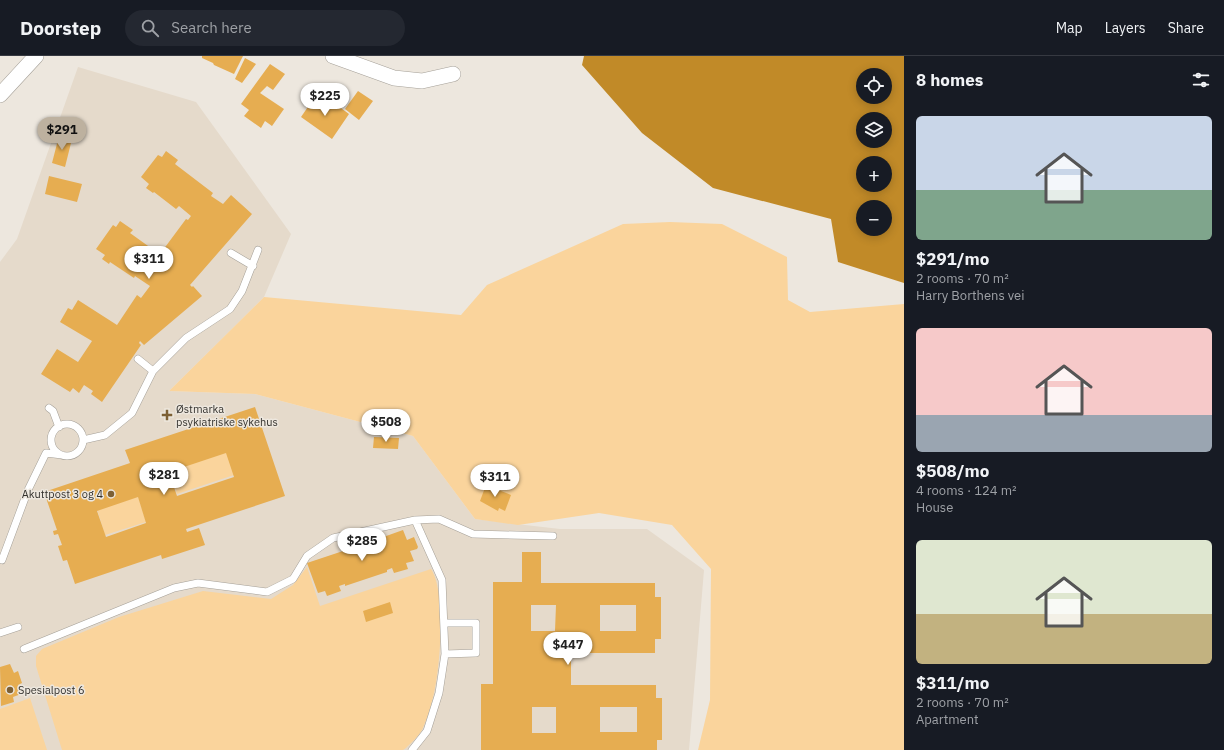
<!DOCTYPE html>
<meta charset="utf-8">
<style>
:root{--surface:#171b24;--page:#242831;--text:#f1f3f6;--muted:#9ea1a6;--line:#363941;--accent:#bdb19f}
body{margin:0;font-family:"IBM Plex Sans",sans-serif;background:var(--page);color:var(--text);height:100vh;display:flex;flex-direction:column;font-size:15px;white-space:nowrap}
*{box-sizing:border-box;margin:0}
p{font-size:13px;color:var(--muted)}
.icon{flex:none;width:22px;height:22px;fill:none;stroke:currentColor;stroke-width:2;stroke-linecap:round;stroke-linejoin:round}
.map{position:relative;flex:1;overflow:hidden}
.side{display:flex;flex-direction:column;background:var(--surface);width:320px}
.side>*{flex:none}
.buttons{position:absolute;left:856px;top:12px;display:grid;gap:8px}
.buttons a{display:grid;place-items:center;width:36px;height:36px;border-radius:50%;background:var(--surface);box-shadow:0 2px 10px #0003;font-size:20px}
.price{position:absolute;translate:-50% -34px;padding:0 9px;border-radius:14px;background:#fff;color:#222;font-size:13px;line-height:26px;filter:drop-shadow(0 1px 2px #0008)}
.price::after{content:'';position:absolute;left:50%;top:24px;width:12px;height:9px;margin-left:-6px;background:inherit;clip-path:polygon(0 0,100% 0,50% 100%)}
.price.active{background:var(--accent);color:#111}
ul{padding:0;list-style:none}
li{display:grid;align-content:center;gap:8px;height:212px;padding:0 12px}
li span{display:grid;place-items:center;height:124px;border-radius:6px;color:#555}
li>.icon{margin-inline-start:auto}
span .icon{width:72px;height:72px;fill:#fffc;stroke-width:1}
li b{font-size:17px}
h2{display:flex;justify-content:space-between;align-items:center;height:48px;padding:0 12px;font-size:17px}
header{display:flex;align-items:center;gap:24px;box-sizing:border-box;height:56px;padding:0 20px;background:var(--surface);border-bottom:1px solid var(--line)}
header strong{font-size:19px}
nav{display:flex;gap:22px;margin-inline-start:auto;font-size:14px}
.search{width:280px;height:36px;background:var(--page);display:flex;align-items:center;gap:10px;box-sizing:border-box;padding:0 14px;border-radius:22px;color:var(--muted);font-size:15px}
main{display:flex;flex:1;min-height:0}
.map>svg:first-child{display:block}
.built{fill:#e5dacb}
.green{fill:#fad49c}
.water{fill:#c18a28;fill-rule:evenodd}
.building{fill:#e6ad51;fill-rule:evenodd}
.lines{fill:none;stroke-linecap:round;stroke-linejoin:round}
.service-casing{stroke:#a5a098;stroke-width:8}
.minor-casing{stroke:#a5a098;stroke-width:16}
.service{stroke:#fff;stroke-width:7}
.minor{stroke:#fff;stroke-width:15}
.poi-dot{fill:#7d6034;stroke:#ede7de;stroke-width:1.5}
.labels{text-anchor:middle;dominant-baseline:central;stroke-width:3;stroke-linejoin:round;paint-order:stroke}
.poi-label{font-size:11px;fill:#34322e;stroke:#ede7de;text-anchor:start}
</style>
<header>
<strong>Doorstep</strong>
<div class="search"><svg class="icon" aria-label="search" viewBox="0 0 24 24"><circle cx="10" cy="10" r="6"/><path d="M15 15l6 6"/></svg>Search here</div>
<nav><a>Map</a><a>Layers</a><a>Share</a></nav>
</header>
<main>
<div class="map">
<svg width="904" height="694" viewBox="0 0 904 694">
<rect width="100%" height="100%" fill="#ede7de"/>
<path class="built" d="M78 11 196 46 291 178 264 241 169 335 255 338 413 380 475 463 560 473H647L704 514 689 694H0V206L17 183Z"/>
<path class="green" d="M670 166 722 168 787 201 788 244 810 256 904 248V694H698L710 644 711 513 672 469 599 457 518 469 475 463 413 380 255 338 169 335 264 241 461 259 487 229 623 168Z
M226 395 234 419 177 438 169 414Z
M138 440 146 466 105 479 97 453Z
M307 511 320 550 431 513C447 537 440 618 432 645 430 655 426 665 422 674 418 681 411 687 406 692L403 694H62L36 610V600L42 593 119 561 203 535 271 543 293 529Z
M30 642 47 694H0V653Z"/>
<path class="water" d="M584 0H904V227L838 206 831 163 713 132 642 77 582 9ZM863 19H885V41H863ZM863 63H885V85H863ZM863 107H885V129H863ZM863 151H885V173H863Z"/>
<path class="building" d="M202 0H243L234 18 214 9 213 7 202 2Z
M245 2 256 8 242 27 235 23Z
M270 8 285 18 273 34 267 30 260 37 284 53 272 70 265 65 261 72 244 60 249 54 241 48Z
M358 35 373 45 359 64 345 53Z
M314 42 326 50 330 44 349 58 332 83 301 61Z
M59 80 72 83 65 111 52 107Z
M166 95 178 104 175 108 213 137 211 140 223 148 231 139 252 158 190 229 192 231 193 230 202 240 144 289 140 285 139 287 141 289 102 346 91 338 93 335 84 329 79 337 73 332 70 336 41 318 57 293 78 306 92 285 60 266 68 252 72 254 78 244 117 269 137 239 141 242 150 230 135 220 134 222 110 206 109 208 102 203 105 199 96 193 113 169 116 171 120 165 133 174 130 177 162 200 165 196 163 194 186 163 188 164 191 160 179 150 176 153 154 136 153 137 146 132 149 128 141 121 158 99 162 101Z
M49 120 82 128 77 146 45 138Z
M255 351 285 440 186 473 187 476 199 472 205 489 162 503 161 499 75 528 67 504 63 505 58 490 62 489 58 478 54 479 53 475 57 474 44 436 130 407 125 394ZM226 397 234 421 177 440 169 416ZM138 441 146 467 106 481 97 455Z
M374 381 399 382 398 393 373 392Z
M486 429 511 439 505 455 499 452 498 455 480 445Z
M403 474 407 484 414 481 418 491 417 493 410 495 414 505 406 507 408 513 394 517 392 512 387 514V516L345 530V528L339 530 341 535 327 540 325 535 318 537 307 507 349 493 347 486 359 482 361 489Z
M522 496H541V527H655V541H661V583H655V597H571V629H656V642H662V684H657V694H481V628H493V526H522ZM531 549H556L555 575H531ZM600 549H636V575H600ZM532 651H556V677H532ZM600 651H637V676H600Z
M390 546 393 557 366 566 363 555Z
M10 608 14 617 18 615 22 627 18 629 21 638 13 641 14 646 1 650 0 611Z"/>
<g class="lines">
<g class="service-casing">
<path id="service" d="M231 197 253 210
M138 303 153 315
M49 352 53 355 59 371
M51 384a16 16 0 1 1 32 0a16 16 0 1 1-32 0Z
M83 384 105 379 132 357 153 315 186 282 230 253 242 235 258 194
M415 464 439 463 473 478 553 480
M2 504 28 434 46 397 62 399
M444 567H476V597L445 598
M0 577 18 571
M24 593 174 532 198 527 267 536 293 523 307 500 333 482 415 464 442 524 445 598 439 637 427 675 412 694"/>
</g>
<g class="minor-casing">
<path id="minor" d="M333 0 394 22 422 25 453 18
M0 39 36 0"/>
</g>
<use href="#service" class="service"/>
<use href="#minor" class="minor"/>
</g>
<g class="poi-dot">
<path d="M165 353h4v4h4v4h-4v4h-4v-4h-4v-4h4z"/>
<circle cx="111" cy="438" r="4"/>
<circle cx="10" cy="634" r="4"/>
</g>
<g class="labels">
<g class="poi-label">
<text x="176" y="353">Østmarka<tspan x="176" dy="13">psykiatriske sykehus</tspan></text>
<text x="103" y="438" text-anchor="end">Akuttpost 3 og 4</text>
<text x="18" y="634">Spesialpost 6</text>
</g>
</g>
</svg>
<div class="buttons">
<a><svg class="icon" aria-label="locate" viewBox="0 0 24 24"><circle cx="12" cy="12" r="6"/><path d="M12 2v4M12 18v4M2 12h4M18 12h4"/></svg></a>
<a><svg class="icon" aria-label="layers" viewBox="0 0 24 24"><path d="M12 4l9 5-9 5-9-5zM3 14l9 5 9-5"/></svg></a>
<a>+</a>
<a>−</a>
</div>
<b class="price" style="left:325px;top:61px">$225</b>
<b class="price active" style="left:62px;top:95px">$291</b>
<b class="price" style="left:149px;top:224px">$311</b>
<b class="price" style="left:386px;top:387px">$508</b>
<b class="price" style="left:164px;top:440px">$281</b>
<b class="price" style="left:495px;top:442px">$311</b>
<b class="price" style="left:362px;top:506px">$285</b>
<b class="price" style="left:568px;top:610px">$447</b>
</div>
<section class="side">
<h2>8 homes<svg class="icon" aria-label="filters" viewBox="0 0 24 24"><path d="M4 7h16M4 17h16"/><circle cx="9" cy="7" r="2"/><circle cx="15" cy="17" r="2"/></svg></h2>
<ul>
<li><span style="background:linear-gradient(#c9d6e8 60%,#7fa58c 0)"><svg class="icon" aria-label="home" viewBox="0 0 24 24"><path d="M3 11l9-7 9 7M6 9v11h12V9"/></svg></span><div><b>$291/mo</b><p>2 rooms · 70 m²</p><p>Harry Borthens vei</p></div></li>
<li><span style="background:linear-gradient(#f6c9c9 70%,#9aa5b1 0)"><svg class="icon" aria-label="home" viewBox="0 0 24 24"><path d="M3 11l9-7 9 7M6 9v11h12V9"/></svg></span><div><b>$508/mo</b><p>4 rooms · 124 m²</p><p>House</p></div></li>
<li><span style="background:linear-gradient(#dfe7d0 60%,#c2b280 0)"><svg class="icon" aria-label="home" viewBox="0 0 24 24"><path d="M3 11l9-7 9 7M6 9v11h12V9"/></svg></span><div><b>$311/mo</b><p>2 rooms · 70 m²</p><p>Apartment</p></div></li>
</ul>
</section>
</main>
